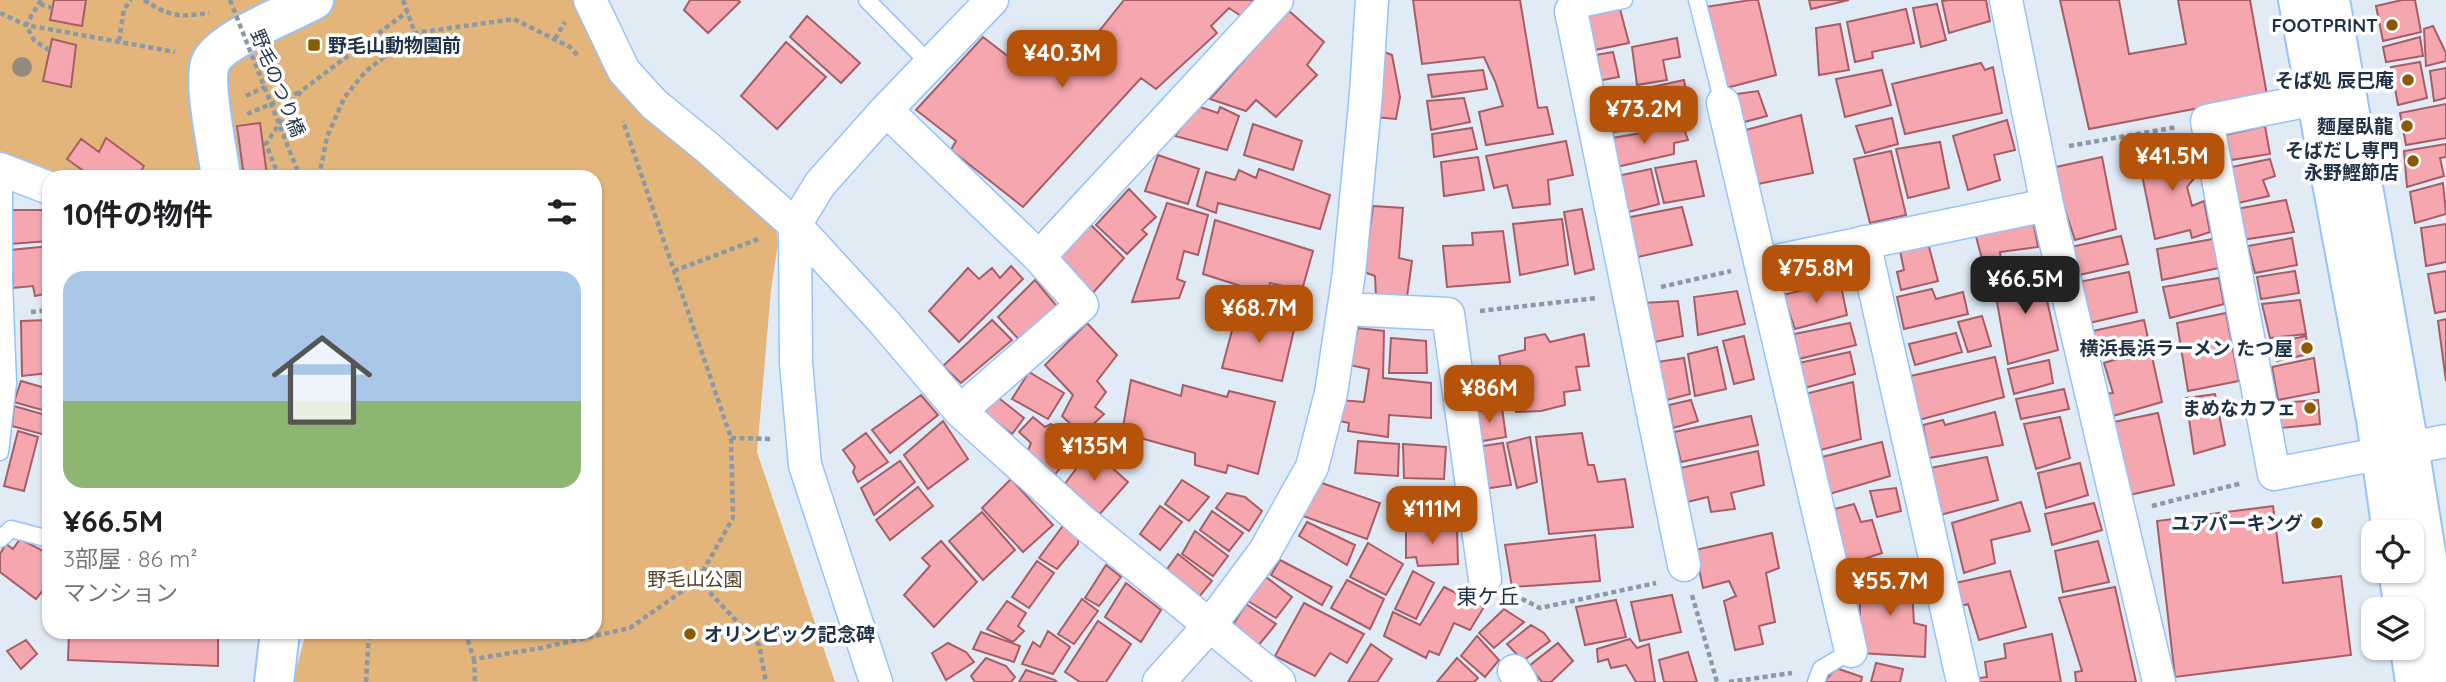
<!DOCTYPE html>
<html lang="ja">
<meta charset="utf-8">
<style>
:root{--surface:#fff;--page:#f6f6f6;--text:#202124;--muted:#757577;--line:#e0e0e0;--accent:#b45309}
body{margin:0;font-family:Quicksand,"Noto Sans JP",sans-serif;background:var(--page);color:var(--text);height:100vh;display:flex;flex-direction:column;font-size:26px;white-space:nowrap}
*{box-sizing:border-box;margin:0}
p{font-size:23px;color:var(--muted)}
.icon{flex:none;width:38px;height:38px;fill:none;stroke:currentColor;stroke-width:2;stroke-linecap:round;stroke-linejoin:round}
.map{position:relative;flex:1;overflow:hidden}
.drawer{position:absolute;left:42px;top:170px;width:560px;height:469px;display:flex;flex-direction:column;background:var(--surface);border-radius:21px;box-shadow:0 2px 5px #0004}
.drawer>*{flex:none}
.controls{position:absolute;left:2361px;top:520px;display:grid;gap:14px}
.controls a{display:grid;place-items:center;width:63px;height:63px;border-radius:14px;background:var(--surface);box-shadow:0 2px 5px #0004;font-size:35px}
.price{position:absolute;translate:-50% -60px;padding:0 16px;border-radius:14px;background:var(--accent);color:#fff;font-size:23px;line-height:46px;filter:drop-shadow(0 2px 4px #0008)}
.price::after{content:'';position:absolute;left:50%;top:42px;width:21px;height:16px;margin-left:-10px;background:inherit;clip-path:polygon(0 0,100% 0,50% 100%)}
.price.active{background:#222;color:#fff}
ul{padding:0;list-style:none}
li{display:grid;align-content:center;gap:14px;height:371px;padding:0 21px}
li+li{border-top:2px solid var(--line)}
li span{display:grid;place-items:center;height:217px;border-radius:21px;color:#555}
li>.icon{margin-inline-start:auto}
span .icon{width:126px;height:126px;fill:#fffc;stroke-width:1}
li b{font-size:30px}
h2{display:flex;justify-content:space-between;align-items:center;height:84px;padding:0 21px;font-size:30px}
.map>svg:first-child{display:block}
.green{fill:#e3b57a}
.building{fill:#f6a6ae;stroke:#a65e66;stroke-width:2}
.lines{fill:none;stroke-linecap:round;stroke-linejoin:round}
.service-casing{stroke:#94c4fc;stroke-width:19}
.minor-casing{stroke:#94c4fc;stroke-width:35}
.tertiary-casing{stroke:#94c4fc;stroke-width:42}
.secondary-casing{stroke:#94c4fc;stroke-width:42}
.path{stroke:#8a98a8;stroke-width:4.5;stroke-dasharray:5 3.5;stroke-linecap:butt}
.service{stroke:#fff;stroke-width:16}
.minor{stroke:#fff;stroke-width:32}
.tertiary{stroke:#fff;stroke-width:38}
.secondary{stroke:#fff;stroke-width:38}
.path-bridge{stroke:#8a98a8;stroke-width:4.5;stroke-dasharray:5 3.5;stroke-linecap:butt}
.tree{fill:#938b7f}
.poi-dot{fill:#8a5900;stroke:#fff;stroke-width:2.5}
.labels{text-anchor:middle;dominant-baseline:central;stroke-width:7;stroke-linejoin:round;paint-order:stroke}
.poi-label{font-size:19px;font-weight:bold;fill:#1f3248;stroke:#fff;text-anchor:end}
.street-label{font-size:19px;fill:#1f3248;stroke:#fff}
.park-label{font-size:19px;fill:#543d1e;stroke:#fff}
.neighbourhood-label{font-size:21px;fill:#1f3248;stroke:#fff}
</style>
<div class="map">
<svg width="2446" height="682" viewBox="0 0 2446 682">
<rect width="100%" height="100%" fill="#e1ebf6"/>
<path class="green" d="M0 0H584L609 52 775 218 778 243 771 290 757 452 835 682H293L306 632H595V177H69L0 151Z"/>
<path class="building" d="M54 0H86L82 26 50 20Z
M690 0H738L740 2 708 33 684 10Z
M1124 0H1254L1241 16 1229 8 1211 26 1217 33 1156 89 1141 78 1023 207 951 150 956 141 916 110 983 37 1022 67 1042 46 1068 70Z
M1413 0H1520L1538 108 1547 107 1553 134 1486 145 1479 112 1503 106 1495 81 1484 57 1422 64Z
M1751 0H1758L1776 75 1726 88 1705 7Z
M1809 0H1849L1811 9Z
M1949 0H1986L1990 21 1949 33 1942 1Z
M2060 0H2119L2129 54 2186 44 2178 0H2250L2267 95 2089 129Z
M2402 0H2415L2421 32 2383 41 2376 6Z
M1937 4 1946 40 1921 47 1913 8Z
M1620 9 1629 43 1590 51 1582 17Z
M1906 9 1914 43 1872 52 1873 58 1855 62 1847 22Z
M1288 10 1324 42 1307 65 1317 75 1276 117 1256 100 1246 111 1210 99Z
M807 16 860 63 841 83 790 37Z
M1840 24 1849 70 1819 75 1816 28Z
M2433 26 2446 53V61L2426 66 2424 29Z
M2420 37 2423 56 2386 62 2383 47Z
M1677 38 1680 57 1663 60 1667 80 1637 85 1632 47Z
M52 39 76 45 71 87 43 81Z
M786 42 826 77 777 129 741 96Z
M1382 51 1392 55 1400 97 1396 119 1375 117Z
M1613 52 1619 77 1597 81 1590 56Z
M2420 62 2427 98 2398 105 2391 67Z
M1981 63 1985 70 1993 67 2002 113 1905 134 1892 84Z
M2446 68V98L2434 101 2430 71Z
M1483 70 1487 89 1432 97 1428 75Z
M1882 70 1891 105 1845 117 1836 79Z
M1684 80 1691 119 1661 125 1652 87Z
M1758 91 1767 116 1737 124 1729 95Z
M1650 92 1656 123 1606 134 1599 100Z
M1464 98 1470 122 1431 130 1427 101Z
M2446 104V138L2406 145 2400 113Z
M1197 106 1218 113 1220 107 1239 116 1227 150 1175 136Z
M1801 115 1813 173 1758 184 1742 131Z
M1892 118 1898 144 1865 153 1856 126Z
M2007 120 2015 150 1994 155 2000 180 1968 190 1953 136Z
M260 123 267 175 244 177 237 126Z
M1253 124 1302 141 1293 170 1244 155Z
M1683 126 1688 140 1674 143V154L1612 168 1606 139Z
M2265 126 2270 154 2231 160 2225 135Z
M1472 128 1477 149 1434 157 1432 134Z
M106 138 144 166 138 177H92L67 159 81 139 99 152Z
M1566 141 1573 175 1548 180 1550 204 1513 208 1507 185 1494 188 1486 156Z
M1940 142 1949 188 1908 198 1896 149Z
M2446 144V157L2440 158 2444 176 2407 187 2404 151Z
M2178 145 2182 153 2195 163 2196 176 2187 187 2192 206 2204 201 2210 232 2192 238 2190 230 2155 239 2138 155Z
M1891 151 1906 215 1870 223 1854 159Z
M1158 155 1199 169 1188 204 1145 191Z
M1478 157 1484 190 1444 196 1441 162Z
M2102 157 2116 229 2075 240 2051 168Z
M2270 159 2275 176 2263 180 2269 196 2238 203 2232 167Z
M1696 161 1704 196 1664 203 1655 168Z
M1259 169 1330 195 1320 229 1218 203 1216 213 1197 206 1206 172 1235 180 1239 170 1256 178Z
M1651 169 1659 204 1621 214 1612 177Z
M2443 183 2446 214 2415 223 2410 192Z
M1129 189 1156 217 1142 230 1147 234 1127 254 1096 225Z
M2286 200 2294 232 2241 240 2236 209Z
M1167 203 1208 215 1198 255 1184 251 1177 279 1185 282 1179 298 1132 302Z
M1373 206 1403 208 1399 258 1412 261 1407 297 1376 296 1375 276 1364 272Z
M1682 207 1692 245 1633 258 1625 218Z
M1582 209 1594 269 1575 274 1564 212Z
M9 210H49V241L10 244Z
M1562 219 1568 265 1520 275 1513 224Z
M1215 220 1313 251 1302 290 1270 283 1266 294 1203 274Z
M2033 220 2038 247 2000 252 2001 262 1984 266 1975 233Z
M2446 224V262L2426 266 2421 228Z
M1091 225 1124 258 1091 295 1058 256Z
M1503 231 1510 282 1447 287 1443 246 1473 245 1472 233Z
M2121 236 2128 264 2079 275 2071 247Z
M2292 238 2297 265 2255 273 2248 246Z
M1927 239 1938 281 1901 290 1897 272 1904 270 1899 246Z
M2213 239 2219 268 2162 280 2157 249Z
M49 246V293L35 296 33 286 13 288 11 250Z
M1011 266 1023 279 959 342 929 311 968 268 979 279 992 268 1000 278Z
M2040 269 2058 350 2008 364 1993 280Z
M2295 271 2299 293 2261 299 2257 277Z
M2446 271V311L2435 313 2428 274Z
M2129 272 2137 312 2085 324 2074 283Z
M2219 278 2224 304 2170 318 2163 287Z
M1035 280 1059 309 1023 344 998 317Z
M1840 281 1847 315 1795 329 1783 295Z
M1932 289 1936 299 1963 292 1968 314 1904 329 1897 297Z
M1737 291 1745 324 1698 335 1694 297Z
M2300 300 2306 334 2270 338 2262 304Z
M1678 301 1683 336 1650 343 1643 303Z
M1238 308 1296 321 1282 381 1222 368Z
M2226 313 2239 381 2188 391 2177 323Z
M1982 316 1991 346 1968 352 1958 322Z
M2446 319V381L2438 321Z
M49 320V373L22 376 21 321Z
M992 320 1012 340 961 383 943 366Z
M2144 320 2162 402 2106 418 2102 394 2113 393 2104 363 2124 357 2120 345 2092 349 2088 332Z
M1087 323 1117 355 1097 381 1106 392 1095 407 1104 414 1082 435 1062 416 1073 395 1045 365Z
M1850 323 1856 345 1799 359 1794 334Z
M1358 328 1384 331 1383 378 1431 383V418L1389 415 1388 437 1348 431 1349 423 1335 420 1340 400 1364 402 1369 369 1349 365Z
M1956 333 1962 352 1915 365 1909 344Z
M1545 334 1550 342 1584 334 1589 366 1576 367 1580 390 1564 392 1565 405 1541 411 1516 412 1513 399 1506 401 1499 356 1525 350V338Z
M1744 336 1754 379 1734 384 1723 341Z
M2306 336 2309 354 2277 361 2273 343Z
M1391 338 1426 341 1427 373H1389Z
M1717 347 1726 389 1695 396 1688 354Z
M1850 352 1855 374 1801 389 1794 364Z
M1995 357 2004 397 1915 421 1906 377Z
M1684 358 1690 394 1663 401 1657 362Z
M2314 358 2319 392 2278 400 2272 367Z
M2049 360 2053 383 2014 394 2008 369Z
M1029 372 1064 393 1048 419 1012 399Z
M1131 380 1181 396 1183 385 1227 397 1229 391 1275 402 1258 474 1228 465 1226 473 1195 465V453L1122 433Z
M21 381 49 389V412L14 402Z
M1853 382 1861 439 1817 451 1805 394Z
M2064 389 2069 409 2021 419 2016 399Z
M2215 394 2225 445 2194 454 2186 398Z
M921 395 938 415 890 453 872 430Z
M995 395 1024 418 1012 434 984 413Z
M1691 400 1698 421 1673 428 1669 405Z
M2318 400 2320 424 2280 428 2278 403Z
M14 406 49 416V436L12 426Z
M1502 408 1506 437 1477 442 1472 412Z
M1995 412 2003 445 1929 458 1923 425 1943 420 1945 425Z
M2158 413 2174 485 2125 496 2109 423Z
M1751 416 1758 445 1681 462 1674 432Z
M1033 417 1045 427 1051 424 1077 446 1054 476 1026 455 1031 443 1019 432Z
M2060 417 2070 458 2036 469 2024 424Z
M943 421 968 459 928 489 904 455Z
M18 431 38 437 24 491 4 486Z
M866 433 888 462 858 482 853 472 855 467 843 450Z
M1582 433 1588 465H1594L1598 482 1625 479 1633 527 1549 534 1536 437Z
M1530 437 1537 482 1517 488 1507 443Z
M1358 441 1399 444 1398 476 1355 473Z
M1882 442 1890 476 1826 495 1818 458Z
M1503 443 1511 485 1483 489 1476 447Z
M1403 444 1446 447 1444 479 1404 478Z
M1094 445 1102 450 1099 456 1128 482 1098 516 1061 489Z
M1758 451 1764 485 1731 493 1735 509 1711 512 1708 497 1683 503 1676 469Z
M1987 457 1998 500 1940 515 1930 468Z
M900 461 915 482 874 515 861 488Z
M2080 463 2088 495 2046 508 2038 473Z
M1011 479 1053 525 1023 552 982 508Z
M1182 480 1209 497 1189 521 1165 504Z
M1316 481 1380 503 1367 539 1303 516Z
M918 487 933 506 890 540 876 520Z
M1896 488 1901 511 1877 517 1870 491Z
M1227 493 1245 497 1262 511 1249 531 1216 508Z
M2021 502 2030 531 1991 540 1995 563 1964 573 1952 523Z
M2094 503 2102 530 2052 545 2045 514Z
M1854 504 1861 522 1872 520 1882 553 1839 567 1827 511Z
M1160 506 1182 522 1160 550 1140 534Z
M2273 506 2283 583 2341 576 2351 655 2175 677 2157 521Z
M1212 511 1243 533 1229 551 1200 530Z
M982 512 1015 550 983 580 949 541Z
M1307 522 1355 545 1347 565 1299 536Z
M1065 523 1079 531 1078 544 1057 569 1039 558Z
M1406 527 1457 529 1458 564 1418 566 1416 557 1406 558Z
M1195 531 1228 556 1213 576 1182 554Z
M1772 533 1779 568 1766 573 1775 622 1759 626 1763 644 1735 650 1724 601 1736 596 1729 581 1703 588 1695 550Z
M1595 535 1600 581 1512 587 1505 545Z
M20 539 43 551 49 548V583L36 599 0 572V554L6 544 13 549Z
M941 541 977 582 934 627 904 595 930 566 922 558Z
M2098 541 2109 582 2063 592 2055 551Z
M1368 543 1403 564 1386 595 1350 577Z
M1178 554 1212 581 1199 597 1165 572Z
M1280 560 1332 587 1322 605 1271 575Z
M1037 561 1054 573 1029 608 1012 597Z
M1106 565 1121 577 1099 606 1085 598Z
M1413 571 1434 583 1416 619 1395 609Z
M2010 571 2026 627 1979 640 1968 604 1958 607 1955 583Z
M1911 574 1914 623 1926 626 1925 657 1860 653V579Z
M1266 577 1292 597 1276 618 1248 601Z
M1347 580 1384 599 1370 629 1331 608Z
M1126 583 1161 610 1141 642 1105 617Z
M1444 587 1484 607 1470 630 1454 623 1439 655 1429 651 1426 658 1384 636 1393 612 1420 625Z
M2115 587 2136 682H2076L2075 672 2082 671 2059 598Z
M1672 595 1681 632 1640 641 1631 602Z
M1082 599 1098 611 1074 644 1058 634Z
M1616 600 1626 637 1585 645 1576 607Z
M1007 601 1026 613 1018 626 1024 631 1013 642 987 629Z
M1304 603 1364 634 1347 663 1330 653 1315 676 1275 656Z
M1246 604 1276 624 1258 646 1231 628Z
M1504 609 1524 622 1494 648 1479 633Z
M1098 621 1131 644 1106 682H1080L1065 672Z
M1531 625 1544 633 1550 641 1523 661 1507 644Z
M1048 631 1070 647 1053 674 1022 664 1033 642 1040 647Z
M69 632H218V666L68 660Z
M981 632 1020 646 1014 662 973 649Z
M2052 634 2061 682H1973V679L1987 677 1985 662 2006 658 2004 644Z
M1477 636 1499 660 1485 677 1461 656Z
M1630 639 1637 648 1649 644 1655 682H1636L1626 665 1611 668 1608 659 1598 662 1597 649Z
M26 640 37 654 21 669 7 651Z
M948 643 966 652 974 662 946 680 932 653Z
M1558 643 1573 661 1551 682H1542L1529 666Z
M1371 644 1392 659 1377 682H1348Z
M1688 652 1697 682H1664L1659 660Z
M986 658 1006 666 1015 677 1011 682H975L971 676Z
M1457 658 1478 678 1474 682H1437Z
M1876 663 1903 669 1900 682H1871Z
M1836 668 1862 677 1861 682H1824Z
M1026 670 1055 680 1057 682H1019Z"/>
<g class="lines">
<g class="service-casing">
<path id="service" d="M867 0 930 64
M1697 0 1723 103
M1571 11 1624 0
M0 452 8 383 4 282V171
M0 539 11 529 49 539
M1816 682 1821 669 1851 651"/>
</g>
<g class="minor-casing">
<path id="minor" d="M590 0 624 71 654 104 708 148 795 225 884 322 960 411 1083 522 1279 682
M2006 0 2047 205 2159 682
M1571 11 1684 565
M2315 99 2207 121 2274 474 2446 441
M1723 103 1851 651
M886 110 1039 257
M0 169 49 188
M1864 242 1963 682
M1762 264 2047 205
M1344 309 1448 314 1485 579
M960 411 1082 305 1039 257 1277 0
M1514 671 1521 682
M876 682 805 465 796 363 795 225 820 184 886 110 992 0
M1159 682 1210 625 1265 551 1312 467 1331 393 1349 273 1366 94 1372 0"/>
</g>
<g class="tertiary-casing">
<path id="tertiary" d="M221 177C218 152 203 84 210 64 218 40 291 13 314 0
M274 682 280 632"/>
</g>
<g class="secondary-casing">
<path id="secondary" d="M2298 0 2376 419 2392 532
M2330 0 2409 447 2446 676
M2398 570 2404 609
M2410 648 2415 682"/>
</g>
<path class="path" d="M41 0 26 25 34 40 50 51
M144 0C170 17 179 17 209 13
M403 0 415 33
M40 4 52 8
M0 13 26 25 175 52
M555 39 565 22
M119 41 124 9 131 0
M246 96 265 87
M247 114 300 92
M2069 146 2177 127
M279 177 266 144 301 91 407 12
M319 177 327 137 344 98 365 72 415 33 514 19 570 47 579 57
M674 271 761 238
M1661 287 1731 271
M1480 311 1597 298
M31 312 49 310
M731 438 772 439
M2152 506 2242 483
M698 580 759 645 766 682
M1514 595 1540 608 1656 583
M1692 595 1717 682
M465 632 474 659 541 648 630 628 698 580 733 518 731 438 623 121
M474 659 475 682
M366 682 369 632
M1729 682 1792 673"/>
<use href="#service" class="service"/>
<use href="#minor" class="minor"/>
<use href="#tertiary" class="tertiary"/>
<use href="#secondary" class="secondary"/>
<path class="path-bridge" d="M230 0 300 177"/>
</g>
<circle class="tree" cx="22" cy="67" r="10"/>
<g class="poi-dot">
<circle cx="2392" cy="25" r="7"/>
<rect x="307" y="38" width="14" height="14" rx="3.5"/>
<circle cx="2408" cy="80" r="7"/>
<circle cx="2407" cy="126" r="7"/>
<circle cx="2413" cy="161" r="7"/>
<circle cx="2307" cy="348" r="7"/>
<circle cx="2310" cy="408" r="7"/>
<circle cx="2317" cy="523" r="7"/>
<circle cx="690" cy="634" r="7"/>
</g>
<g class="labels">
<g class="poi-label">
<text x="2378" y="25">FOOTPRINT</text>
<text x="328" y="45" text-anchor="start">野毛山動物園前</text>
<text x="2394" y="80">そば処 辰巳庵</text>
<text x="2393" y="126">麵屋臥龍</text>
<text x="2399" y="150">そばだし専門<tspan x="2399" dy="22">永野鰹節店</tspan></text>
<text x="2293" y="348">横浜長浜ラーメン たつ屋</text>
<text x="2296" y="408">まめなカフェ</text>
<text x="2303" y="523">ユアパーキング</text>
<text x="704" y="634" text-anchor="start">オリンピック記念碑</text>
</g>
<g class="street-label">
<text transform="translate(278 83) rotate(68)">野毛のつり橋</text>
</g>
<g class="park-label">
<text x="695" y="579">野毛山公園</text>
</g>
<g class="neighbourhood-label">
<text x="1488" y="596">東ケ丘</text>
</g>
</g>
</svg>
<div class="controls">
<a><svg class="icon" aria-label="locate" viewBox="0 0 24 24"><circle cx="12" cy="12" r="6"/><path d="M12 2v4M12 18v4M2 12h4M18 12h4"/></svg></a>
<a><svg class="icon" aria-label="layers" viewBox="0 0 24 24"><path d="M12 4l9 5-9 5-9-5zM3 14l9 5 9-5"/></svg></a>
</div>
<b class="price" style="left:1062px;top:90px">¥40.3M</b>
<b class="price" style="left:1644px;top:146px">¥73.2M</b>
<b class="price" style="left:2172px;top:193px">¥41.5M</b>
<b class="price" style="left:1816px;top:305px">¥75.8M</b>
<b class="price active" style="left:2025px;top:316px">¥66.5M</b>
<b class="price" style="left:1259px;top:345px">¥68.7M</b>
<b class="price" style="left:1489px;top:425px">¥86M</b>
<b class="price" style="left:1094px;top:483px">¥135M</b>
<b class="price" style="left:1432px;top:546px">¥111M</b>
<b class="price" style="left:1890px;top:618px">¥55.7M</b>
<section class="drawer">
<h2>10件の物件<svg class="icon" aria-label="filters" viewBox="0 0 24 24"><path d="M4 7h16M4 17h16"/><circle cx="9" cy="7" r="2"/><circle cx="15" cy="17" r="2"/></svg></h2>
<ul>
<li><span style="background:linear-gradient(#a9c7e8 60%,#8fb573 0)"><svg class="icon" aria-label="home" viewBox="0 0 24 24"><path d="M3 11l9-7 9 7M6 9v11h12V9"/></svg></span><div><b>¥66.5M</b><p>3部屋 · 86 m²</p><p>マンション</p></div></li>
</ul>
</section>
</div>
